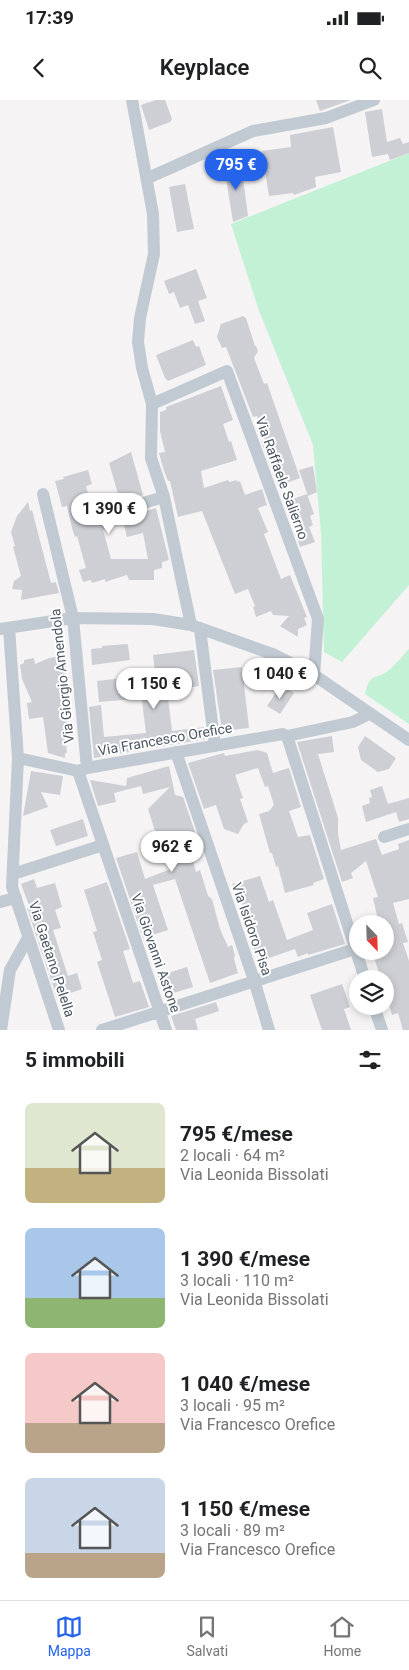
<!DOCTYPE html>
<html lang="it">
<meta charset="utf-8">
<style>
:root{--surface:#fff;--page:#f6f6f6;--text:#202124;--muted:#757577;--line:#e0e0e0;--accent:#2563eb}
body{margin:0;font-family:Roboto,sans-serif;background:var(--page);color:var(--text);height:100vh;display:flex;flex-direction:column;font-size:19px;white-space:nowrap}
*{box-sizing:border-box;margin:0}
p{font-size:16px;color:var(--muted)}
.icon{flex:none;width:28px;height:28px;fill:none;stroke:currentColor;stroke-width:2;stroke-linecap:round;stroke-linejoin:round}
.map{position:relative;height:930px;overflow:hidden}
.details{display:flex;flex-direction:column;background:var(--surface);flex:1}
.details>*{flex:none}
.needle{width:32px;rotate:157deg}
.fabs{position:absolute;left:349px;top:815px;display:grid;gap:10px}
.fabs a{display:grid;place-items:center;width:45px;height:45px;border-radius:50%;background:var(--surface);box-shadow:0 2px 8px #0003;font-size:25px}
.price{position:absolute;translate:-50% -42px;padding:0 11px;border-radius:18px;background:#fff;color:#222;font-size:16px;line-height:32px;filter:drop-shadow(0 1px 2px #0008)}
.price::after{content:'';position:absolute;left:50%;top:30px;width:15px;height:11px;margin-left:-8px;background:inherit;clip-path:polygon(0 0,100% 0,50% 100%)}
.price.on{background:var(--accent);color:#fff}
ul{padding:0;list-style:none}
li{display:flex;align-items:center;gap:15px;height:125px;padding:0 25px}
li span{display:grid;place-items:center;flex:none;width:140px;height:100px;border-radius:8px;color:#555}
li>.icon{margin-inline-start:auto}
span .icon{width:60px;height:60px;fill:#fffc;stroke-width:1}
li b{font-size:21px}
h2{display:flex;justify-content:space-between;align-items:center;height:60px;padding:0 25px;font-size:21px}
.status{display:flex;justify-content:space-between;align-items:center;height:35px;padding:0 25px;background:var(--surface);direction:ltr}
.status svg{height:14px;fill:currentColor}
header{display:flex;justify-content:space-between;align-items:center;height:65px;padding:0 25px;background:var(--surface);font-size:22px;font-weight:600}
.tabs{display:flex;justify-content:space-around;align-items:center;height:70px;border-top:1px solid var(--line);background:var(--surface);font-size:14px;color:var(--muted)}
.tabs a{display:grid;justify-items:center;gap:2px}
.tabs .on{color:var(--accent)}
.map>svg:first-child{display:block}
.green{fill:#c3f1d5}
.building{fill:#cdcfd5}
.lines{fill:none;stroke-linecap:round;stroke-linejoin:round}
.minor{stroke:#c1cad2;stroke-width:12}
.labels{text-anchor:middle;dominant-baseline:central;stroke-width:4;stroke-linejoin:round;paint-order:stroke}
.street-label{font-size:14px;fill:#4a5661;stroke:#fff}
</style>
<div class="status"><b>17:39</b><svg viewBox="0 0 49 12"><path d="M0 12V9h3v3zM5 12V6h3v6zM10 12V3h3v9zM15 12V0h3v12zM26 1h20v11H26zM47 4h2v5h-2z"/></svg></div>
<header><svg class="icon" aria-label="back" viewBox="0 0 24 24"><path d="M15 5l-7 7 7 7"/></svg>Keyplace<svg class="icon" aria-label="search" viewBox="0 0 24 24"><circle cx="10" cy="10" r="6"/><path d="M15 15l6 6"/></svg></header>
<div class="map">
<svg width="409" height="930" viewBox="0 0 409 930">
<rect width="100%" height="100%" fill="#f5f3f3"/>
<path class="green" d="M409 53V485L342 562 324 552 321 433 313 345 258 208 231 124Z
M409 549V624L365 594C370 571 376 581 389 570 396 564 402 556 409 549Z"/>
<path class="building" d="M156 0H165L172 19 170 22 149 30 141 5Z
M316 0H351L320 11Z
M382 9 387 42 400 38 403 44 409 42V53L390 60 388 54 372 57 365 12Z
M333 27 341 72 315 77 316 87 294 95 293 93 269 96 262 51 291 47 290 35Z
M241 63 248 116 233 122 224 66Z
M185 84 194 129 177 132 169 87Z
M196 169 207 198 198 201 205 221 195 224 188 205 180 208 174 192 169 194 164 181Z
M243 216 246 218 255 246H256L258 251 254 258 264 284 267 283 300 378 278 386 261 341 265 340 257 316 253 317 226 247 222 248 217 237 221 224Z
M193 240 196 247 199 246 206 265 168 281 165 278 156 255Z
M221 286 233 320 223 324 229 342 231 341 237 360 201 371 204 388 228 380 229 382 237 380V382L240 381 245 395 262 389 267 405 258 408 268 432 264 434 281 479 290 475 307 517 304 518 307 525 298 529V537L280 526 289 516 273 515 271 511 256 517 253 507 255 506 248 489 235 494 202 411 178 417 170 381H168L164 371 159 353 165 352 160 331V312L166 310V307Z
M131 352 143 395 120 401 109 363Z
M313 366 317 392 308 396 299 370Z
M88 370 92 384 86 386 92 408 103 405 106 416 102 417 105 430H103L111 459H148L143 433 127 437 122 418 156 408 169 460 162 462V468L154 470V480H129L127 475 105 482V479L92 483 91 480 83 482 79 470 86 468 77 436 75 437 72 428 67 406 62 407 55 381 64 379 63 377Z
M307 394 314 414 310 416 313 425 309 427 315 442 300 447 284 402Z
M28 402 30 411 32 410 51 483 56 482 59 493 21 500 22 490 12 489 14 481 21 476 13 447 15 446 11 432 17 416Z
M127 544 128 545 130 560 92 565 91 549 102 548V546Z
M194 550 199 586 186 588V596L168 598 172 631 204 627 205 639 94 658 89 607 101 605 104 637 146 633 141 593 157 591 153 555Z
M61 556V559L66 561V574L60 597 67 596 69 612 66 613 69 643 66 644 67 653H65V658L48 653 43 617 29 619 27 603 32 602 22 579 20 565 24 563V560L34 558 35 564 49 558Z
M242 567 249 628 222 631 213 570Z
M132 577 134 599 99 602 97 581Z
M281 585 294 593 280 614 267 606Z
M332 636 334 652 318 654 338 718V735L341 750 376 739 382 755 399 749 398 744 409 740V799L393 803 399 824 402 823 408 842 403 843 409 861V930H403L398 913 392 915 385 889V879H381L374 857 381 855 380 851H385V819L378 820 373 798 378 797 366 761 351 773 353 778 342 782 297 642Z
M365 636 396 658 389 669 378 672 361 660 358 647Z
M258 650 267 653 273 673 289 668 301 707 289 711 298 737 310 735 324 779 313 783 314 785 285 793 278 766 276 767 272 753H270L259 714 269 711 274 705 268 686 265 687 258 668 235 675 243 698 240 699 248 722 244 724 238 734 224 729 216 705 204 709 188 663 224 653 225 656Z
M169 666 175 695 183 697 195 732 186 735 196 772 200 770 208 796 212 799 220 829 228 847 232 845 235 855 234 859 238 873 210 883 175 779 153 785 168 830 143 838 116 758 137 752 145 779 176 767 168 741 159 744 148 709 170 687 143 694 141 686 114 693 116 702 98 706 90 680 126 686 127 678Z
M31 671 63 676 60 695 41 692 48 707 23 716Z
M382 686 388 704 409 698V719L399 722 396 712 366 722 362 706 370 703 369 698 372 697 370 690Z
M83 719 88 736 56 746 50 730Z
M260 776 269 802 273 800 287 840 313 830 307 813 332 804 345 844 308 855V853L298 857 295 849 266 859 256 854 250 838 253 837 241 801 238 802 232 784Z
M34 779 37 788 55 783 62 807 55 810 61 828 53 830 68 876 77 873 82 889 57 898 27 808H30L21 784Z
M107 782 130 849 123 851 133 883 140 881 149 907 115 917 97 862 102 860 93 832 97 831 84 790Z
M187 867 193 887 164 896 158 876Z
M342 884 350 907 344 909 351 930H322L310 895Z
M216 902 219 911 195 919 198 930H176L171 916Z"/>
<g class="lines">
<path class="minor" d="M132 0 153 114 154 154 140 218 138 242 142 268 152 304 151 358 164 397 191 525
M148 78 253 31 326 18 374 0
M152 304 227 271 318 519 314 575
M43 394 73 518 87 668
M115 411 164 397
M9 528 18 658 12 787 59 930
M0 529 73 518 153 519 191 525 275 555 314 575 409 640
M200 529 215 646
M287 636 365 879
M176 652 254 880 269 930
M18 658 78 671 87 668 283 634 287 636 353 622 369 614
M78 671 166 930
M384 737 409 729
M13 774 103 745
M0 802 16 798
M374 906 382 930
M1 930 10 870 28 838
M102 930 355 849"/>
</g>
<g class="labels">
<g class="street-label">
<text transform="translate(282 378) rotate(70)">Via Raffaele Salierno</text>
<text transform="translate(62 576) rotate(-96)">Via Giorgio Amendola</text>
<text transform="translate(165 639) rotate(-10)">Via Francesco Orefice</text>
<text transform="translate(252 829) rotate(71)">Via Isidoro Pisa</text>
<text transform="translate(156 853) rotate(71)">Via Giovanni Astone</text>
<text transform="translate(52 859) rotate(72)">Via Gaetano Pelella</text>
</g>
</g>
</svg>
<div class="fabs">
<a><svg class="needle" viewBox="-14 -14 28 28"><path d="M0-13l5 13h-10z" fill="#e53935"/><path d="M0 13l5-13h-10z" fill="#757577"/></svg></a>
<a><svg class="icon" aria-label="layers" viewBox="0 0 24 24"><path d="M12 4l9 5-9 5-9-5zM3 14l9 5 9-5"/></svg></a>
</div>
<b class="price on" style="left:236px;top:91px">795 €</b>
<b class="price" style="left:109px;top:435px">1 390 €</b>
<b class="price" style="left:280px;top:600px">1 040 €</b>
<b class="price" style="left:154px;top:610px">1 150 €</b>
<b class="price" style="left:172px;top:773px">962 €</b>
</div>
<section class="details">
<h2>5 immobili<svg class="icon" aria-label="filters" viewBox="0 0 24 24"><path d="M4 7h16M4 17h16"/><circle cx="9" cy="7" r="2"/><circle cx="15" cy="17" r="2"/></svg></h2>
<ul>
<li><span style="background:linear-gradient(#dfe7d0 65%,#c2b280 0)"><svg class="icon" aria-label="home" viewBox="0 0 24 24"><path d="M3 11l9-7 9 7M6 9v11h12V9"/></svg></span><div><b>795 €/mese</b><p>2 locali · 64 m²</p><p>Via Leonida Bissolati</p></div></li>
<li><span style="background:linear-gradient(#a9c7e8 70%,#8fb573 0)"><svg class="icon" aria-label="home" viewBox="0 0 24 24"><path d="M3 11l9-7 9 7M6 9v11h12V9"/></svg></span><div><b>1 390 €/mese</b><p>3 locali · 110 m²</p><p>Via Leonida Bissolati</p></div></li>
<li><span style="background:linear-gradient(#f6c9c9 70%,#b9a48a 0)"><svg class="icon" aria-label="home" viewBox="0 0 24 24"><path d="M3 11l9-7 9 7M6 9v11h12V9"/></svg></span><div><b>1 040 €/mese</b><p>3 locali · 95 m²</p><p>Via Francesco Orefice</p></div></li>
<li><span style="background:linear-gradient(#c9d6e8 75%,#b9a48a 0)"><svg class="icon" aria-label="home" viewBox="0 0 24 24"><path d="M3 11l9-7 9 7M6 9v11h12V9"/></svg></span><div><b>1 150 €/mese</b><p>3 locali · 89 m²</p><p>Via Francesco Orefice</p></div></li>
</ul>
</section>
<nav class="tabs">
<a class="on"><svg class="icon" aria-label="map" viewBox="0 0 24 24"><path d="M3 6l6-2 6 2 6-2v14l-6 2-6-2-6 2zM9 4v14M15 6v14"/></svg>Mappa</a>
<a><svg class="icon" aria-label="saved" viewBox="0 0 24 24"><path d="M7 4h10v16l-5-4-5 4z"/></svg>Salvati</a>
<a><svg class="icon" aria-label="home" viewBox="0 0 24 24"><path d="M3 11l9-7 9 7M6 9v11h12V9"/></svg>Home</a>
</nav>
